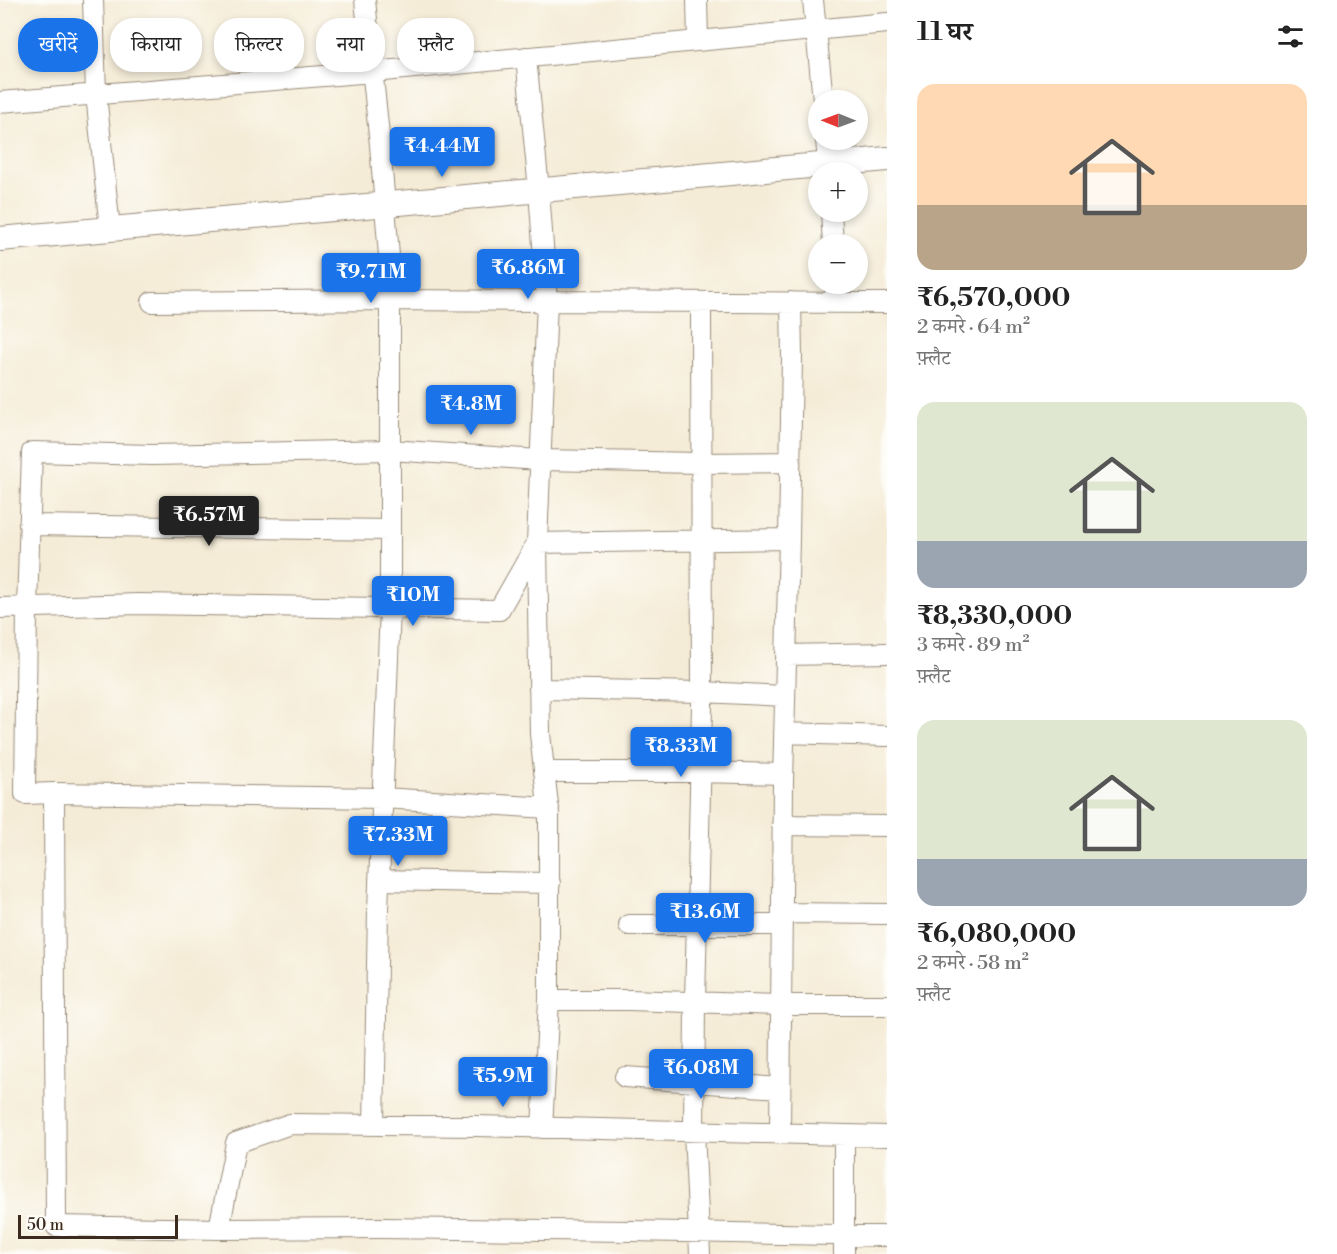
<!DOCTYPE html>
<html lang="hi">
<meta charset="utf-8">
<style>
:root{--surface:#fff;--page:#f6f6f6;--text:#222;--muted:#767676;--accent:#1a73e8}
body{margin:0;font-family:"Libre Bodoni","Noto Serif Devanagari",serif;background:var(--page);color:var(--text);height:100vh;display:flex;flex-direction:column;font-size:22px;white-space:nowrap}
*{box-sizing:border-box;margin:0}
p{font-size:20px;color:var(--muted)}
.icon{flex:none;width:33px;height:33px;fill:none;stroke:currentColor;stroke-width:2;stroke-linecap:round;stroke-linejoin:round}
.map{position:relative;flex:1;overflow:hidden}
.panel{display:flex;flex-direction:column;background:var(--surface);width:450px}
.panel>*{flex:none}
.guide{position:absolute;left:18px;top:18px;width:570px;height:54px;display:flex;gap:12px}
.needle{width:39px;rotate:271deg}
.fabs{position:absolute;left:808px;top:90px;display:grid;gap:12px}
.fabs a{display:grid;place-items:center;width:60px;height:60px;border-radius:50%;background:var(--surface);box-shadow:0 3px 9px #0003;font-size:30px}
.scale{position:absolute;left:18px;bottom:15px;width:160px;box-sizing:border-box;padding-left:6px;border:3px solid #3b2a1e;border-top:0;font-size:16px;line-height:21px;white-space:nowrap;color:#3b2a1e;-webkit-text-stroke:4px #fdfcf7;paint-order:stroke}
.price{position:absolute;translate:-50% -51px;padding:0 14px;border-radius:6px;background:var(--accent);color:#fff;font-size:20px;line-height:39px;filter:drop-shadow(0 2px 3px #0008)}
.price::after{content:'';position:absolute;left:50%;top:36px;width:18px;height:14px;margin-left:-9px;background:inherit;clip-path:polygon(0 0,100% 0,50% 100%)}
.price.selected{background:#222;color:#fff}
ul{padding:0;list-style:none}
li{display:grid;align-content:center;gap:12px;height:318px;padding:0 30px}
li span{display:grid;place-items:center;height:186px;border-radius:18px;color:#555}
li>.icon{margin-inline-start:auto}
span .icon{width:108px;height:108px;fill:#fffc;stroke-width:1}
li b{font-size:26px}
h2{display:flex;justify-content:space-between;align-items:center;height:72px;padding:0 30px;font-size:26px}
.chip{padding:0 21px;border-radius:24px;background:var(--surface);box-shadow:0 3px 9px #0003;font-size:21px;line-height:54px}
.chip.selected{background:var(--accent);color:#fff}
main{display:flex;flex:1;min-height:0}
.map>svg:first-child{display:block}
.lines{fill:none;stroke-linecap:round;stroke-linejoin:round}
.minor-casing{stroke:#988b7a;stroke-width:22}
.tertiary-casing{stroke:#988b7a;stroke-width:26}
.minor{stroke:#fff;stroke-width:20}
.tertiary{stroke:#fff;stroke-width:24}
</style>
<main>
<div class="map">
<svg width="887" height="1254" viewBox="0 0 887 1254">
<rect width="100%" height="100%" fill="#fdfcf7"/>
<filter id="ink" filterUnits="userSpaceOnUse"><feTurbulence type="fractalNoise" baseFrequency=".0167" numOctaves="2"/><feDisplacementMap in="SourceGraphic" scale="12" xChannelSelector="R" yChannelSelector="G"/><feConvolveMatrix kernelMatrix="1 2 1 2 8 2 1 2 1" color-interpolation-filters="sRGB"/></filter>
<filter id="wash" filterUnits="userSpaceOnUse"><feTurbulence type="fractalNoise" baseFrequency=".008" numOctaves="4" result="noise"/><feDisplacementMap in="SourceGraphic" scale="24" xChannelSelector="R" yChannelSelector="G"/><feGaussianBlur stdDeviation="1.35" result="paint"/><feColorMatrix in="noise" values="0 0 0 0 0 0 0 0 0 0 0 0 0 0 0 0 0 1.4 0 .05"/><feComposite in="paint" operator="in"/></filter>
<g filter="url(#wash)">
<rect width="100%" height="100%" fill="#f5ecd7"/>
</g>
<g filter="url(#ink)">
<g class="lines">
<g class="minor-casing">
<path id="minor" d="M93 0 96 94 110 229
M365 0 380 145 390 268V608L378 910 374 1125
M697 0 698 41
M813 0 823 100
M526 57 539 190 547 301 537 543 540 734 549 814V1000L542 1128
M0 102 373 72 887 23
M826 140 829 172
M831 212 833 244
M835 284 836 303
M152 302 390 300 887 303
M29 525 390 530
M0 608 139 604 499 610 537 543 789 539
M786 655 887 653
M539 689 702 692 785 696
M784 733 887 736
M544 772H700L783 774
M54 793 56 1226 219 1229 381 1228 631 1231 887 1236
M549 808 382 798 54 793 25 794 27 608 32 452 153 455 390 450 540 460 701 463 789 462
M782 825 887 826
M379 880 550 883
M782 913 887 914
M629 925H782
M549 1000H629L781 1005H887
M625 1077 780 1088
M780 1134 783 783 789 539 792 356 791 302
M844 1135V1254
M219 1229 236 1143 290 1124 477 1126 887 1136
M700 1254 694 1132 695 1002 702 706 701 302"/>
</g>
<g class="tertiary-casing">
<path id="tertiary" d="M0 239 887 159"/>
</g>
<use href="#minor" class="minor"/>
<use href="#tertiary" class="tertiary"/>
</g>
</g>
</svg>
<div class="fabs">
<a><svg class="needle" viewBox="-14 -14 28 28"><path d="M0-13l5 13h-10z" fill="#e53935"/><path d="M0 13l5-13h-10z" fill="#767676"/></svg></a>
<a>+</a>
<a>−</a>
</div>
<div class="scale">50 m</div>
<b class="price" style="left:442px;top:178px">₹4.44M</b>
<b class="price" style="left:528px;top:300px">₹6.86M</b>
<b class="price" style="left:371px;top:304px">₹9.71M</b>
<b class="price" style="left:471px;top:436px">₹4.8M</b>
<b class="price selected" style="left:209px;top:547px">₹6.57M</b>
<b class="price" style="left:413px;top:627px">₹10M</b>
<b class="price" style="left:681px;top:778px">₹8.33M</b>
<b class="price" style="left:398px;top:867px">₹7.33M</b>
<b class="price" style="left:705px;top:944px">₹13.6M</b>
<b class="price" style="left:701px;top:1100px">₹6.08M</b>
<b class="price" style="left:503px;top:1108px">₹5.9M</b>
<div class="guide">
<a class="chip selected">खरीदें</a>
<a class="chip">किराया</a>
<a class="chip">फ़िल्टर</a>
<a class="chip">नया</a>
<a class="chip">फ़्लैट</a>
</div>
</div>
<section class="panel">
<h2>11 घर<svg class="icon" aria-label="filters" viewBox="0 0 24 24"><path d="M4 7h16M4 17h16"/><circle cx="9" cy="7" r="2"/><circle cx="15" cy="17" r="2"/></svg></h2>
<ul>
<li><span style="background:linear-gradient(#ffd9b3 65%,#b9a48a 0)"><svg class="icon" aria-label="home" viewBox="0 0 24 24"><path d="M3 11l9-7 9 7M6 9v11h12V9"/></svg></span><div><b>₹6,570,000</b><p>2 कमरे · 64 m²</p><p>फ़्लैट</p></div></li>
<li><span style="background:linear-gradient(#dfe7d0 75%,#9aa5b1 0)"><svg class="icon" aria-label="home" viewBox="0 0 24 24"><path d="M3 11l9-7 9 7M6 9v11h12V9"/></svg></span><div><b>₹8,330,000</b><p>3 कमरे · 89 m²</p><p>फ़्लैट</p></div></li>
<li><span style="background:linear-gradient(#dfe7d0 75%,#9aa5b1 0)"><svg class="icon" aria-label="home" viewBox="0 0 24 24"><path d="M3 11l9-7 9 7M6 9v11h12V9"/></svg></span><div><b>₹6,080,000</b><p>2 कमरे · 58 m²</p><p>फ़्लैट</p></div></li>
</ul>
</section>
</main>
